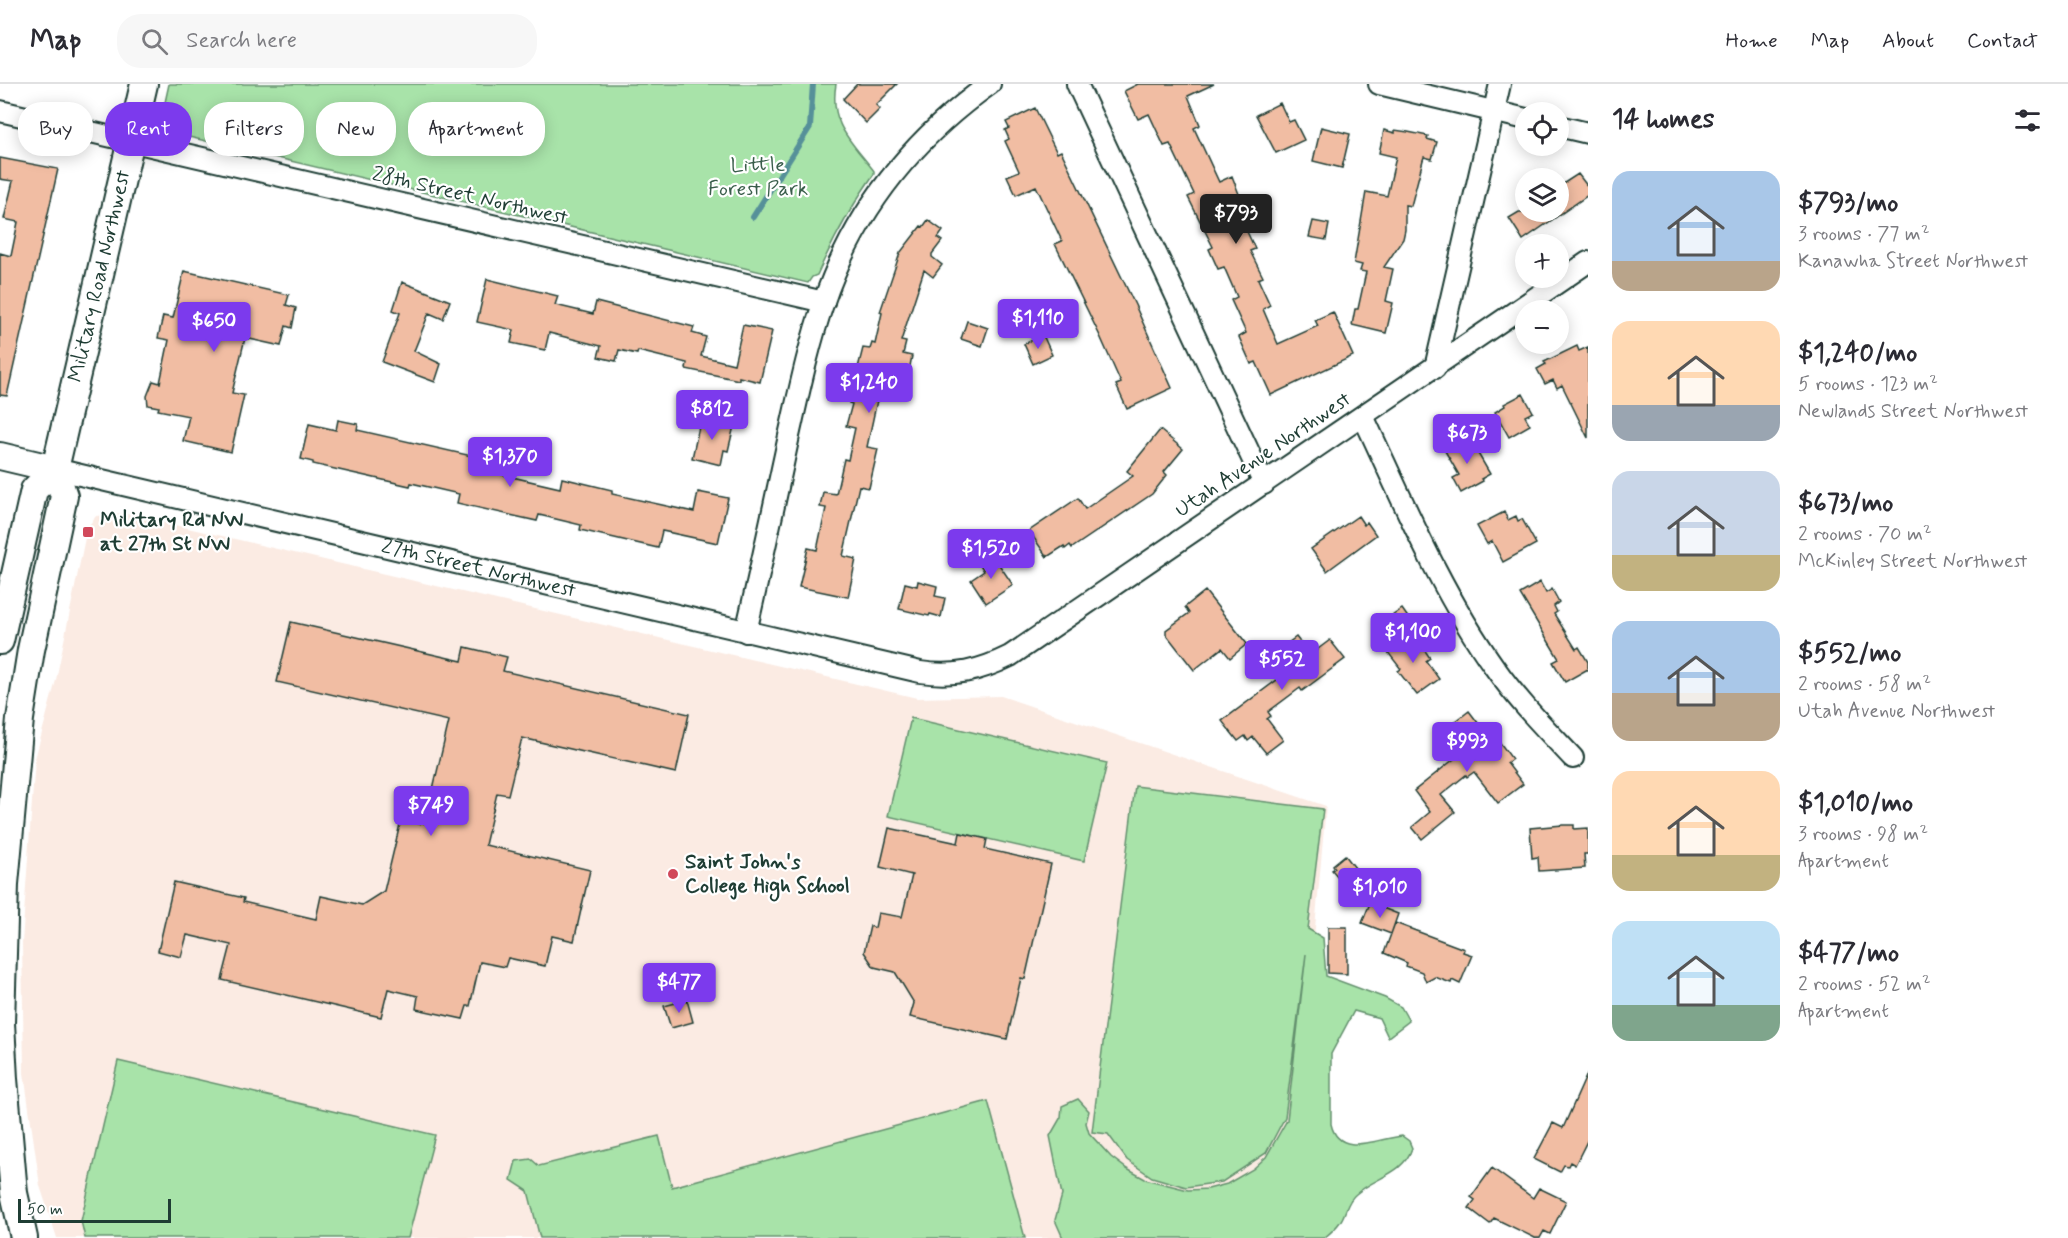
<!DOCTYPE html>
<meta charset="utf-8">
<style>
:root{--surface:#fff;--page:#f7f7f7;--text:#2b2b33;--muted:#7c7c81;--line:#e1e1e2;--accent:#7c3aed}
body{margin:0;font-family:Mynerve,sans-serif;background:var(--page);color:var(--text);height:100vh;display:flex;flex-direction:column;font-size:22px;white-space:nowrap}
*{box-sizing:border-box;margin:0}
p{font-size:20px;color:var(--muted)}
.icon{flex:none;width:33px;height:33px;fill:none;stroke:currentColor;stroke-width:2;stroke-linecap:round;stroke-linejoin:round}
.map{position:relative;flex:1;overflow:hidden}
.sheet{display:flex;flex-direction:column;background:var(--surface);width:480px}
.sheet>*{flex:none}
.guide{position:absolute;left:18px;top:18px;width:570px;height:54px;display:flex;gap:12px}
.buttons{position:absolute;left:1515px;top:18px;display:grid;gap:12px}
.buttons a{display:grid;place-items:center;width:54px;height:54px;border-radius:50%;background:var(--surface);box-shadow:0 3px 15px #0003;font-size:30px}
.scale{position:absolute;left:18px;bottom:15px;width:153px;box-sizing:border-box;padding-left:6px;border:3px solid #1f3d34;border-top:0;font-size:16px;line-height:21px;white-space:nowrap;color:#1f3d34;-webkit-text-stroke:4px #fff;paint-order:stroke}
.price{position:absolute;translate:-50% -51px;padding:0 14px;border-radius:6px;background:var(--accent);color:#fff;font-size:20px;line-height:39px;filter:drop-shadow(0 2px 3px #0008)}
.price::after{content:'';position:absolute;left:50%;top:36px;width:18px;height:14px;margin-left:-9px;background:inherit;clip-path:polygon(0 0,100% 0,50% 100%)}
.price.selected{background:#222;color:#fff}
ul{padding:0;list-style:none}
li{display:flex;align-items:center;gap:18px;height:150px;padding:0 24px}
li span{display:grid;place-items:center;flex:none;width:168px;height:120px;border-radius:18px;color:#555}
li>.icon{margin-inline-start:auto}
span .icon{width:72px;height:72px;fill:#fffc;stroke-width:1}
li b{font-size:26px}
h2{display:flex;justify-content:space-between;align-items:center;height:72px;padding:0 24px;font-size:26px}
.tag{padding:0 21px;border-radius:24px;background:var(--surface);box-shadow:0 3px 15px #0003;font-size:21px;line-height:54px}
.tag.selected{background:var(--accent);color:#fff}
header{display:flex;align-items:center;gap:36px;box-sizing:border-box;height:84px;padding:0 30px;background:var(--surface);border-bottom:2px solid var(--line)}
header strong{font-size:28px}
nav{display:flex;gap:33px;margin-inline-start:auto;font-size:21px}
.search{width:420px;height:54px;background:var(--page);display:flex;align-items:center;gap:15px;box-sizing:border-box;padding:0 21px;border-radius:24px;color:var(--muted);font-size:22px}
main{display:flex;flex:1;min-height:0}
.map>svg:first-child{display:block}
.built{fill:#fbebe3}
.green{fill:#a8e3a9;stroke:#64906e;stroke-width:1.5}
.lines{fill:none;stroke-linecap:round;stroke-linejoin:round}
.stream{stroke:#579099;stroke-width:6}
.building{fill:#f1bda3;stroke:#1f3d34;stroke-width:1.5}
.minor-casing{stroke:#1f3d34;stroke-width:24}
.major-casing{stroke:#1f3d34;stroke-width:30}
.minor{stroke:#fff;stroke-width:20}
.major{stroke:#fff;stroke-width:26}
.poi-dot{fill:#d1495b;stroke:#fff;stroke-width:2}
.labels{text-anchor:middle;dominant-baseline:central;stroke-width:4.5;stroke-linejoin:round;paint-order:stroke}
.park-label{font-size:21px;fill:#3a5e4b;stroke:#fff}
.street-label{font-size:21px;fill:#1f3d34;stroke:#fff}
.poi-label{font-size:21px;font-weight:bold;fill:#1f3d34;stroke:#fff;text-anchor:start}
</style>
<header>
<strong>Map</strong>
<div class="search"><svg class="icon" aria-label="search" viewBox="0 0 24 24"><circle cx="10" cy="10" r="6"/><path d="M15 15l6 6"/></svg>Search here</div>
<nav><a>Home</a><a>Map</a><a>About</a><a>Contact</a></nav>
</header>
<main>
<div class="map">
<svg width="1588" height="1154" viewBox="0 0 1588 1154">
<rect width="100%" height="100%" fill="#fff"/>
<filter id="ink" filterUnits="userSpaceOnUse"><feTurbulence type="fractalNoise" baseFrequency=".0167" numOctaves="2"/><feDisplacementMap in="SourceGraphic" scale="12" xChannelSelector="R" yChannelSelector="G"/><feConvolveMatrix kernelMatrix="1 2 1 2 8 2 1 2 1" color-interpolation-filters="sRGB"/></filter>
<g filter="url(#ink)">
<path class="built" d="M123 429 917 614 1001 612 1326 722 1305 956 1293 1154H57L40 1102 24 989 22 859 35 675 56 596 87 444 96 432Z"/>
<path class="green" d="M169 0H836C829 40 851 57 874 87V90C851 122 833 156 817 191L812 193 808 199 159 46Z
M911 634 1107 679 1084 777 888 732Z
M1135 702 1323 725 1308 845 1323 854 1326 892 1385 914 1401 923 1409 937 1388 953 1379 934 1354 927 1331 970V1040C1339 1075 1379 1054 1402 1052L1409 1057 1412 1064C1404 1090 1375 1093 1356 1110 1346 1118 1347 1128 1340 1138 1336 1144 1329 1150 1324 1154H1063L1055 1136 1062 1111 1050 1052 1061 1033 1062 1022 1078 1015 1089 1027 1086 1039 1089 1049 1111 1073 1127 1085 1145 1095 1188 1106 1208 1105 1227 1100 1253 1085 1266 1073 1287 1036 1306 870 1285 1033 1266 1069 1222 1098 1186 1103 1152 1093 1127 1076 1108 1050 1092 1048Z
M118 977 435 1051 408 1154H85L81 1137Z
M988 1017 1025 1154H540L528 1107 511 1096 516 1077 531 1075 539 1082 659 1052 672 1103Z"/>
<g class="lines">
<path class="stream" d="M753 133 810 43 813 0"/>
</g>
<path class="building" d="M857 0H897L876 21 880 25 866 39 843 15Z
M1138 0H1214L1188 12 1200 41 1194 44 1219 98 1232 92 1239 110 1227 115 1243 142 1244 141 1255 165 1250 167 1263 193 1258 195 1270 221 1263 225 1278 260 1318 242 1315 236 1333 228 1353 272 1271 311 1256 278 1251 280 1239 253 1246 249 1231 216 1237 213 1224 183 1218 185 1209 165 1213 163 1188 113 1194 110 1170 60 1164 62 1149 30 1138 35 1124 7Z
M1280 19 1289 38 1294 36 1304 56 1276 69 1256 31Z
M1035 24 1057 69 1061 67 1135 221 1172 304 1127 325 1116 301 1121 299 1100 252 1055 160 1062 157 1036 102 1016 111 1007 92 1019 87 1005 57 1009 55 1005 46 1009 44 1006 38Z
M1321 43 1350 50 1342 84 1313 77Z
M1384 46 1395 49V46L1408 48 1428 52 1427 55 1437 58 1432 75 1424 73 1423 76 1411 122 1405 121V146L1403 155 1384 183 1393 185 1386 217 1393 219 1386 249 1352 241 1355 225H1358L1366 188 1360 187 1362 181 1354 179 1366 108 1387 112 1396 73 1379 69Z
M0 74 58 85 7 312 0 311V169L11 172 18 138 4 135 13 97 0 95Z
M1578 90 1588 103V111L1523 156 1509 134 1519 128H1558V103Z
M928 136 943 147 938 154 942 157 932 170V173L942 181 933 193 924 186 901 257 906 258 903 270 912 272 907 297 882 293 867 363 878 365 869 404 859 402 843 472 856 475 848 513 799 503 808 464 817 466 826 424 820 423 823 408 836 410 844 375 848 376 855 344 846 342 852 320 849 319 863 264 870 265 872 259 875 260 882 229 880 228 900 169 921 142 923 143Z
M1313 137 1329 140 1326 156 1309 153Z
M184 187 289 211 286 221 296 224 292 244 286 242 281 262 245 254 232 309 244 311 231 368 183 357 189 332 158 326 159 323 148 321 147 312 153 297 160 299 169 256 158 254 163 232 173 234Z
M487 195 558 212 555 221 593 230 596 218 694 243 692 249 706 253 701 272 734 280 743 241 772 247 760 298 739 293V296L686 285 687 279 638 267 637 270 619 266 616 277 598 273 601 262 549 249 545 266 511 259 514 246 477 238Z
M402 198 450 217 443 235 429 229 414 267 441 280 435 298 382 278 400 229 393 226Z
M967 237 988 244 982 262 961 255Z
M1043 251 1052 271 1033 280 1024 260Z
M1577 262 1579 267 1588 263V354L1562 301 1557 304 1553 296 1545 300 1537 285 1546 280 1544 278Z
M1523 310 1533 328 1525 332 1530 341 1509 353 1495 328 1505 322 1504 320Z
M701 334 734 342 728 367 724 366 721 381 692 374Z
M338 336 358 340 357 346 485 375 482 386 560 404 562 394 612 406V410L694 428 698 408 728 414 718 459 662 447 658 464 580 446 581 441 539 431 537 437 457 419 459 410 411 399 410 402 339 386 313 380V378L301 375 309 340 336 346Z
M1160 346 1183 365 1164 388 1167 391 1152 410 1072 464 1070 461 1065 465 1064 462 1047 473 1029 447 1078 414 1085 425 1133 392 1127 387Z
M1469 354 1490 390 1481 395 1483 397 1461 409 1453 394 1459 391 1445 367Z
M1504 428 1508 436 1516 432 1518 437 1522 435 1536 460 1503 478 1492 457 1487 460 1477 442Z
M1358 432 1364 441 1367 438 1376 451 1327 487 1311 465Z
M992 470 1013 501 986 519 971 496 984 487 979 479Z
M918 497 937 502 935 512 945 514 941 533 930 530 929 532 899 525 905 499 917 502Z
M1540 498 1546 509 1552 505 1559 518 1554 522 1557 528 1554 530 1576 565 1579 563 1588 578V585L1565 598 1553 578 1559 575 1520 510Z
M1205 507 1247 560 1230 574 1222 564 1194 586 1166 550V546L1189 529 1185 523Z
M1402 525 1414 542 1401 551 1389 534Z
M291 538 462 577 465 563 507 573 503 587 689 630 676 689 522 654 508 711 497 709 485 761 590 786 574 857 552 852 545 882 508 874 505 883 480 878 470 922H467L463 935 416 925 418 912 388 905 381 933 222 896 231 861 187 851 181 873 158 867 174 798 244 814 243 818 316 835 321 812 362 821 384 807 401 736 420 740 421 738 425 739 449 637 277 598Z
M1411 548 1426 568 1430 574 1426 577 1439 595 1417 611 1398 587 1401 585 1387 567Z
M1296 553 1310 571 1330 556 1345 575 1302 607 1300 604 1268 628 1271 632 1267 635 1283 656 1266 669 1253 653 1248 657 1245 652 1238 657 1222 637 1278 595 1273 589 1281 583 1272 571Z
M1469 627 1485 648 1490 645 1512 675 1507 679 1523 700 1498 719 1474 688 1467 693 1466 691 1441 711 1455 728 1422 755 1412 743 1430 728 1414 707 1454 675 1452 673 1466 662 1451 641Z
M1563 741H1574V745L1588 744V770H1584L1585 784 1539 787 1538 773 1532 774 1530 744Z
M889 744 958 759 960 749 987 755 985 765 1051 780 1025 895 1021 894 1007 955 910 933 914 919 895 888 874 883 864 868 870 842 875 844 878 829 902 833 912 791 880 783Z
M1345 771 1359 789 1347 798 1345 797 1343 799 1332 786 1335 784 1333 781Z
M1370 819 1398 830 1391 850 1362 839Z
M1395 839 1464 865 1463 868 1472 871 1460 900 1452 896 1451 899 1435 893 1426 898 1422 888 1406 882 1407 879 1384 869Z
M1328 843H1347V890L1328 889Z
M687 916 693 938 671 944 664 922Z
M1588 988V1055L1575 1081 1570 1078 1568 1082 1564 1081 1560 1088 1534 1075 1553 1039 1563 1044Z
M1492 1084 1533 1114 1539 1104 1566 1117 1550 1150 1544 1147 1540 1154H1535L1494 1134 1490 1140 1469 1124 1475 1116 1471 1113Z"/>
<g class="lines">
<g class="minor-casing">
<g id="minor">
<path d="M1077 0 1264 400"/>
<path d="M1379 0 1526 35"/>
<path d="M0 27 824 218"/>
<path d="M1558 42 1588 49"/>
<path d="M1435 284 1500 0"/>
<path d="M1363 332C1403 417 1440 507 1495 584 1518 617 1546 645 1573 674"/>
<path id="s1" d="M55 385 920 588C954 593 980 587 1010 572L1588 178"/>
<path d="M746 548C761 483 775 417 789 352 799 308 808 264 823 220 854 128 911 56 990 0"/>
</g>
</g>
<g class="major-casing">
<g id="major">
<path d="M0 372 55 385"/>
<path d="M0 557 34 406 55 385"/>
<path id="s2" d="M24 1154 14 1109 4 995 1 939 5 800 20 635 31 566 64 412 55 385 144 0"/>
</g>
</g>
<use href="#minor" class="minor"/>
<use href="#major" class="major"/>
</g>
</g>
<g class="poi-dot">
<rect x="82" y="442" width="12" height="12" rx="3"/>
<circle cx="673" cy="790" r="6"/>
</g>
<g class="labels">
<g class="park-label">
<text x="758" y="81">Little<tspan x="758" dy="24">Forest Park</tspan></text>
</g>
<g class="street-label">
<text transform="translate(470 112) rotate(13)">28th Street Northwest</text>
<text stroke="none"><textPath href="#s2" startOffset="975">Military Road Northwest</textPath></text>
<text transform="translate(1263 371) rotate(-34)">Utah Avenue Northwest</text>
<text stroke="none"><textPath href="#s1" startOffset="435">27th Street Northwest</textPath></text>
</g>
<g class="poi-label">
<text x="100" y="436">Military Rd NW<tspan x="100" dy="24">at 27th St NW</tspan></text>
<text x="685" y="778">Saint John's<tspan x="685" dy="24">College High School</tspan></text>
</g>
</g>
</svg>
<div class="buttons">
<a><svg class="icon" aria-label="locate" viewBox="0 0 24 24"><circle cx="12" cy="12" r="6"/><path d="M12 2v4M12 18v4M2 12h4M18 12h4"/></svg></a>
<a><svg class="icon" aria-label="layers" viewBox="0 0 24 24"><path d="M12 4l9 5-9 5-9-5zM3 14l9 5 9-5"/></svg></a>
<a>+</a>
<a>−</a>
</div>
<div class="scale">50 m</div>
<b class="price selected" style="left:1236px;top:161px">$793</b>
<b class="price" style="left:1038px;top:266px">$1,110</b>
<b class="price" style="left:214px;top:269px">$650</b>
<b class="price" style="left:869px;top:330px">$1,240</b>
<b class="price" style="left:712px;top:357px">$812</b>
<b class="price" style="left:1467px;top:381px">$673</b>
<b class="price" style="left:510px;top:404px">$1,370</b>
<b class="price" style="left:991px;top:496px">$1,520</b>
<b class="price" style="left:1413px;top:580px">$1,100</b>
<b class="price" style="left:1282px;top:607px">$552</b>
<b class="price" style="left:1467px;top:689px">$993</b>
<b class="price" style="left:431px;top:753px">$749</b>
<b class="price" style="left:1380px;top:835px">$1,010</b>
<b class="price" style="left:679px;top:930px">$477</b>
<div class="guide">
<a class="tag">Buy</a>
<a class="tag selected">Rent</a>
<a class="tag">Filters</a>
<a class="tag">New</a>
<a class="tag">Apartment</a>
</div>
</div>
<section class="sheet">
<h2>14 homes<svg class="icon" aria-label="filters" viewBox="0 0 24 24"><path d="M4 7h16M4 17h16"/><circle cx="9" cy="7" r="2"/><circle cx="15" cy="17" r="2"/></svg></h2>
<ul>
<li><span style="background:linear-gradient(#a9c7e8 75%,#b9a48a 0)"><svg class="icon" aria-label="home" viewBox="0 0 24 24"><path d="M3 11l9-7 9 7M6 9v11h12V9"/></svg></span><div><b>$793/mo</b><p>3 rooms · 77 m²</p><p>Kanawha Street Northwest</p></div></li>
<li><span style="background:linear-gradient(#ffd9b3 70%,#9aa5b1 0)"><svg class="icon" aria-label="home" viewBox="0 0 24 24"><path d="M3 11l9-7 9 7M6 9v11h12V9"/></svg></span><div><b>$1,240/mo</b><p>5 rooms · 123 m²</p><p>Newlands Street Northwest</p></div></li>
<li><span style="background:linear-gradient(#c9d6e8 70%,#c2b280 0)"><svg class="icon" aria-label="home" viewBox="0 0 24 24"><path d="M3 11l9-7 9 7M6 9v11h12V9"/></svg></span><div><b>$673/mo</b><p>2 rooms · 70 m²</p><p>McKinley Street Northwest</p></div></li>
<li><span style="background:linear-gradient(#a9c7e8 60%,#b9a48a 0)"><svg class="icon" aria-label="home" viewBox="0 0 24 24"><path d="M3 11l9-7 9 7M6 9v11h12V9"/></svg></span><div><b>$552/mo</b><p>2 rooms · 58 m²</p><p>Utah Avenue Northwest</p></div></li>
<li><span style="background:linear-gradient(#ffd9b3 70%,#c2b280 0)"><svg class="icon" aria-label="home" viewBox="0 0 24 24"><path d="M3 11l9-7 9 7M6 9v11h12V9"/></svg></span><div><b>$1,010/mo</b><p>3 rooms · 98 m²</p><p>Apartment</p></div></li>
<li><span style="background:linear-gradient(#bfe0f5 70%,#7fa58c 0)"><svg class="icon" aria-label="home" viewBox="0 0 24 24"><path d="M3 11l9-7 9 7M6 9v11h12V9"/></svg></span><div><b>$477/mo</b><p>2 rooms · 52 m²</p><p>Apartment</p></div></li>
</ul>
</section>
</main>
